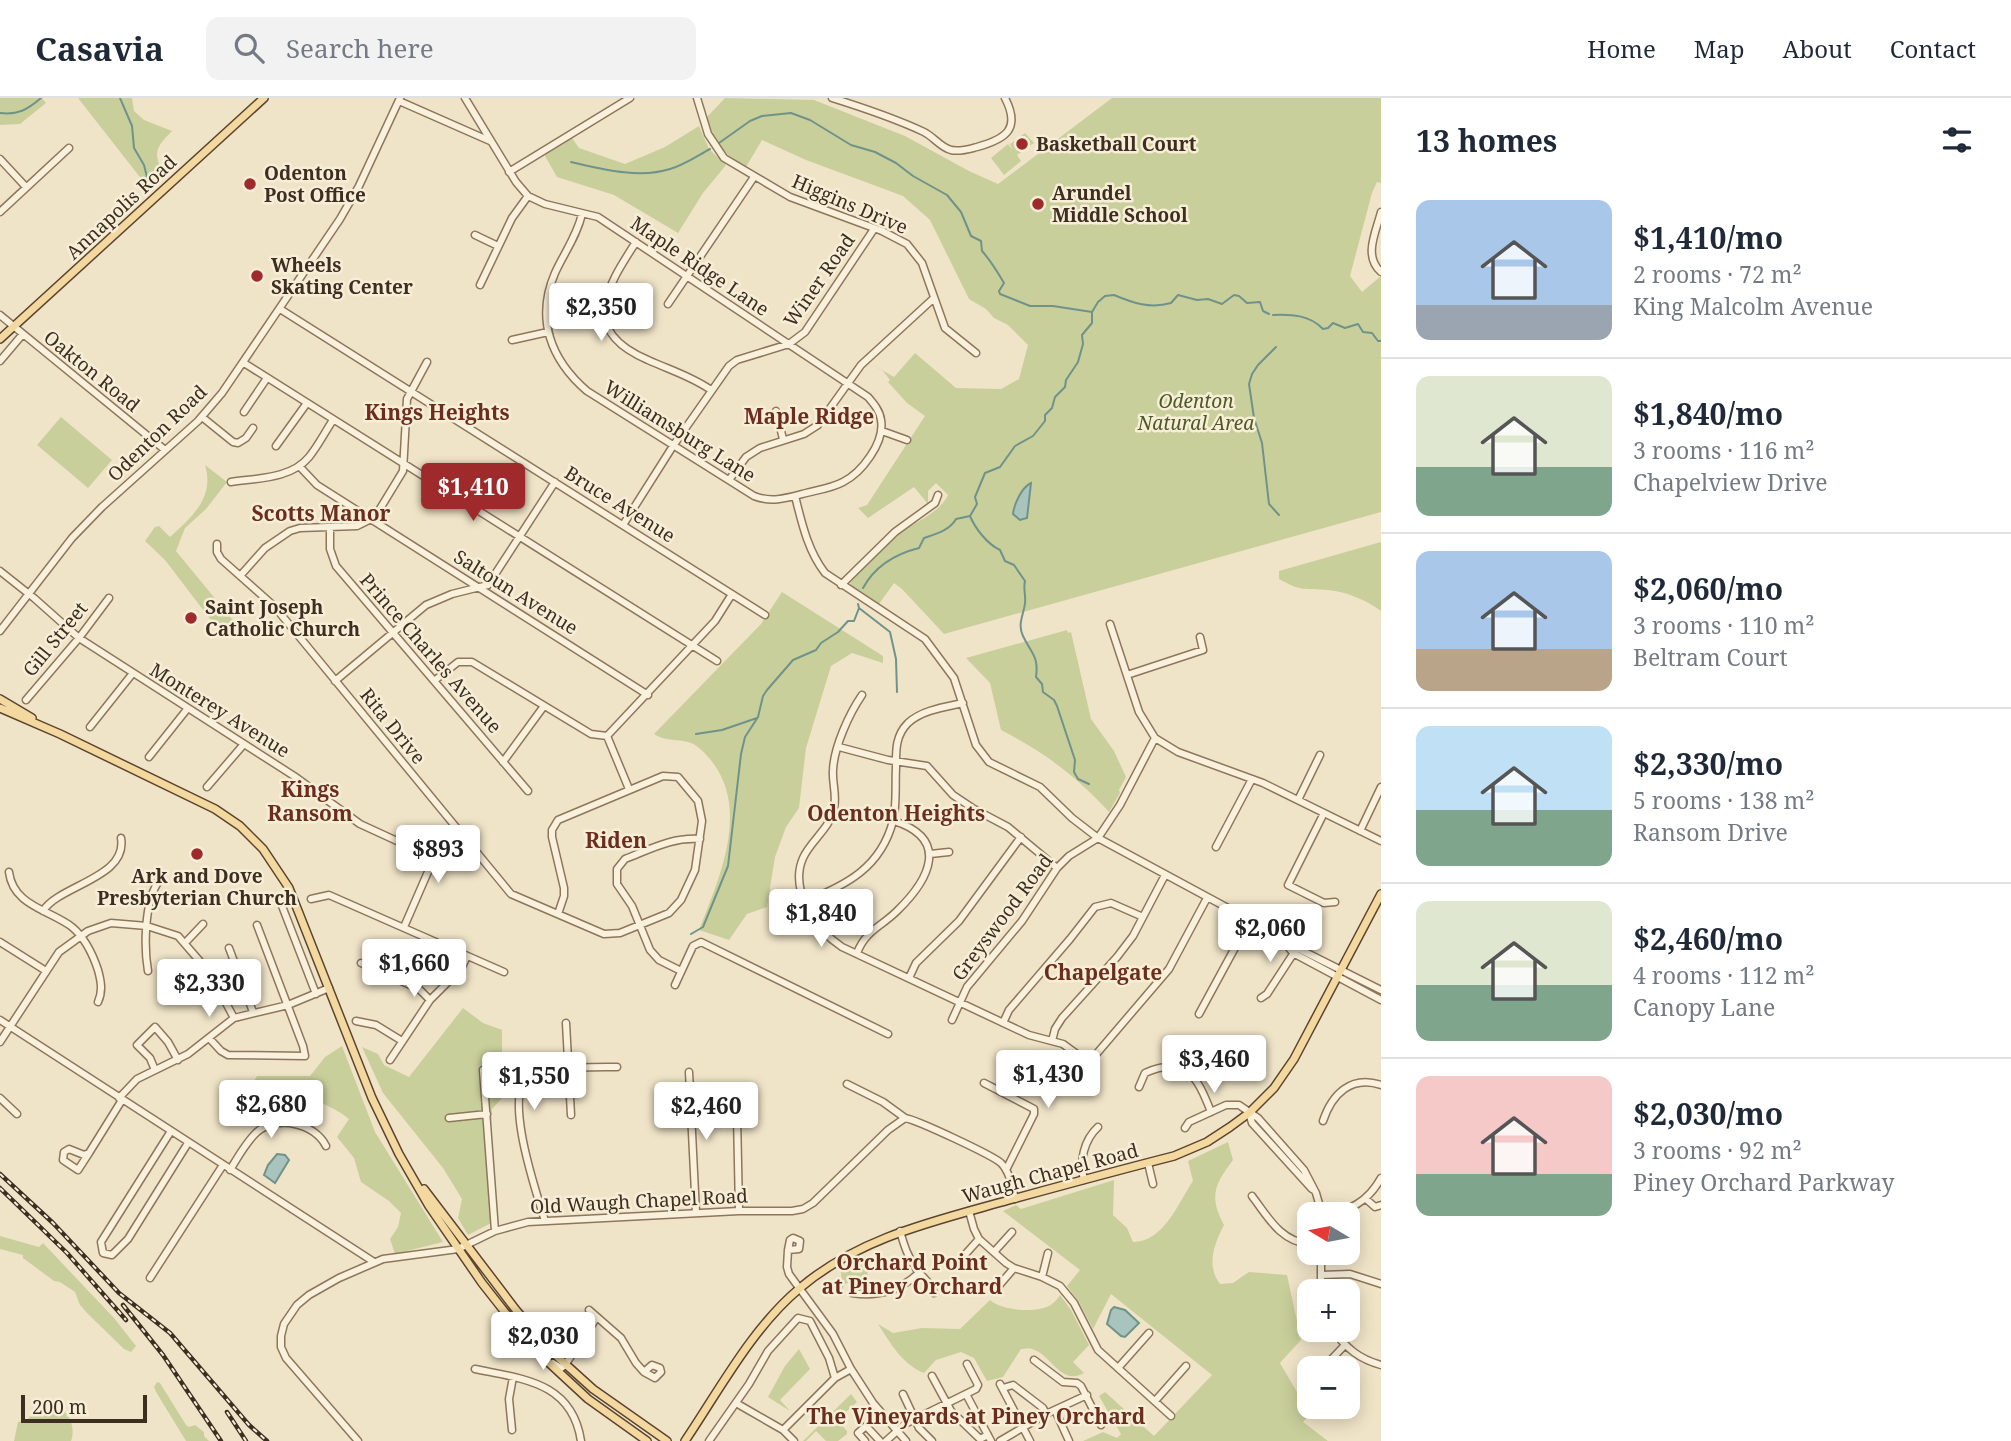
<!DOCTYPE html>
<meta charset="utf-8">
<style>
:root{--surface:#fff;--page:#f2f2f3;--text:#1f2937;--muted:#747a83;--line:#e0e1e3;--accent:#9e2a2b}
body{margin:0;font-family:"Noto Serif",serif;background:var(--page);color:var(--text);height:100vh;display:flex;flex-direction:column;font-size:26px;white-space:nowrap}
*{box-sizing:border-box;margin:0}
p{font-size:23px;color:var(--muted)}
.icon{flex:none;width:38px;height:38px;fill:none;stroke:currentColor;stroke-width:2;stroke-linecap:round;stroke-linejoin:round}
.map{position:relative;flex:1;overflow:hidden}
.panel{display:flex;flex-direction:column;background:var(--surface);width:630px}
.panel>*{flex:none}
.needle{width:46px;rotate:280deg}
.tools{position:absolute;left:1297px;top:1104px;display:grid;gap:14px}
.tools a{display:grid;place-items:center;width:63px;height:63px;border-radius:14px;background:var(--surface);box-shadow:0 4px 18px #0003;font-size:35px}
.scale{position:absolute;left:21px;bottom:18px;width:126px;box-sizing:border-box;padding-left:7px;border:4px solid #3d2e20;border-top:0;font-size:19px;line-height:24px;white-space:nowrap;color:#3d2e20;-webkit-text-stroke:5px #f7eed8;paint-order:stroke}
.price{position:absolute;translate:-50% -60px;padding:0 16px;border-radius:7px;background:#fff;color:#222;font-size:23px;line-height:46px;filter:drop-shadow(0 2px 4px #0008)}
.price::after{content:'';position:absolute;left:50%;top:42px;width:21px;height:16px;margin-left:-10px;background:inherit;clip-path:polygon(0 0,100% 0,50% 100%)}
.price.on{background:var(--accent);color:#fff}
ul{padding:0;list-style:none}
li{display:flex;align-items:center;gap:21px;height:175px;padding:0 35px}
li+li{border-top:2px solid var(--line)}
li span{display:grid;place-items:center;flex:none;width:196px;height:140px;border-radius:14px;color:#555}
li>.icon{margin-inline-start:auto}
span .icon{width:84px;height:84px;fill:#fffc;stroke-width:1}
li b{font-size:30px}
h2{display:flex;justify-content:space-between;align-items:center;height:84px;padding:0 35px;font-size:30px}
header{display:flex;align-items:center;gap:42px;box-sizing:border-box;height:98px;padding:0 35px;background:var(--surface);border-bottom:2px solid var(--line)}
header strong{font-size:33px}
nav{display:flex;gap:38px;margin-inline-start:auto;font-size:24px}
.search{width:490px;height:63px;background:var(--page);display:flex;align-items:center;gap:18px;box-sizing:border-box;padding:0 24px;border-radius:14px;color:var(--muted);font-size:26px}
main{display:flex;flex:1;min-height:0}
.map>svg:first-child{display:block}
.green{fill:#c9cf9b}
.water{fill:#a9c4bc;stroke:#6f938a;stroke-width:2}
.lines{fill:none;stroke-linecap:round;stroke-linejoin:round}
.stream{stroke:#6f938a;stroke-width:2}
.minor-casing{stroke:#8d765c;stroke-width:9}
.major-casing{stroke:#5b4430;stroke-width:10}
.minor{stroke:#faf1dc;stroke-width:6}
.major{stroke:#f3d9a0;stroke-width:7}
.rail-casing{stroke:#3d2e20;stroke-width:4.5}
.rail{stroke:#f7eed8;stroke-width:2;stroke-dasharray:5;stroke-linecap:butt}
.poi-dot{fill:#9e2a2b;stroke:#f7eed8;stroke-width:2.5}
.labels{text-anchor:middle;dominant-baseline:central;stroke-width:5;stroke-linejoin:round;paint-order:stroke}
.poi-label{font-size:19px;font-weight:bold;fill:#3d2e20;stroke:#f7eed8;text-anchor:start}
.street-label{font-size:19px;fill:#3d2e20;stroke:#f7eed8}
.park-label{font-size:19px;font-style:italic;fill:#4d5a26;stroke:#f7eed8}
.neighbourhood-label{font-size:21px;font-weight:bold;fill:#6b2e1e;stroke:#f7eed8}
</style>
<header>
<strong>Casavia</strong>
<div class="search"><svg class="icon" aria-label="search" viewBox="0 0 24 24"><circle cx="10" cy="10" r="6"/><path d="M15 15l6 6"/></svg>Search here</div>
<nav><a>Home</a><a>Map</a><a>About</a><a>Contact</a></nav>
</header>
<main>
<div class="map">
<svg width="1381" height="1343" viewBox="0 0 1381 1343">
<rect width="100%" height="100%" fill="#f0e4c8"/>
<path class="green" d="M0 0H42L46 5 20 26 0 27Z
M78 0H132L134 13 144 22 172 33C154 51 153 56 165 78L150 92Z
M725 0 814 2 905 38 969 73 998 86 1112 0H1381V85L1377 84 1372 95 1350 178 1362 194 1381 178V414L944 536 902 491 894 485 879 506C870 501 854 495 850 485 864 468 880 450 897 437 914 424 939 416 948 397L936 385 928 393V406L914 389 868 420 858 410 867 407 925 318 907 305 888 284 890 282 883 273 870 265 894 279 915 255 956 290 1001 291 1019 281 1028 247 1008 227 994 220 986 211 969 201 930 122 903 98 806 62 762 42 746 69C722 56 715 44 707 19Z
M699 28 709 51 726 67 703 95 678 135 614 97 557 79 545 58 547 54 572 40 579 50 625 66 665 49Z
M1025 35 1034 45 1017 57 1021 63 1004 77 991 60 1008 46 1013 52 1010 46Z
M61 319 112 362 88 390 37 347Z
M205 367 227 384 206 411 185 430 176 453 236 526 220 534 165 462 145 443 155 429 159 428 170 439C192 419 215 399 205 367Z
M1381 444V513C1366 502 1347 494 1328 492 1304 490 1302 494 1279 481V473Z
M782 494 883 558V565L852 555 831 568 806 650 799 710 786 729 775 759 767 809 747 816 729 842 699 832C721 776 756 699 699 650 686 638 669 646 654 636L761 526Z
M1067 532 1068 535 1071 534 1091 621 1114 653 1126 679 1119 692 1120 695 1109 714C1076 678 1044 654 1001 632L990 585 966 560Z
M463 910 483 925 502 932V1000L492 1011 489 1065 493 1124 468 1137 458 1120 462 1101 443 1070 383 995 362 949 378 956 384 967 409 979Z
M342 948 375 1034 443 1144 395 1156 390 1141 398 1129 401 1115 389 1103 361 1084 354 1060 337 1039 349 1021C327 1004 304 997 276 1000 263 1001 256 1005 243 1002L257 978H310L325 959Z
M1228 1044 1233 1062C1214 1087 1209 1099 1224 1127 1214 1146 1206 1168 1220 1186L1233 1185 1249 1174 1287 1177 1301 1242 1280 1265 1297 1294 1306 1321 1303 1324 1328 1343H1083L1103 1334 1117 1340 1121 1336 1099 1298 1105 1294 1154 1338 1212 1277 1111 1196 1093 1231 1080 1206 1067 1188 1080 1172 1003 1113 1016 1107 1021 1111 1114 1082 1113 1117 1127 1130 1133 1144C1164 1144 1178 1105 1193 1083L1188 1063Z
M0 1138 39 1149 43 1145 114 1220 136 1248 131 1254 124 1251 87 1215 80 1207 75 1194 60 1184 54 1183 23 1160V1157L0 1151Z
M865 1158 870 1192 863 1191 851 1184 845 1186 842 1192 841 1173Z
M1060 1197 1071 1212 1089 1247 1073 1264 1084 1275C1060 1288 1052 1257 1032 1251 1028 1250 1024 1251 1021 1251L1003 1279 987 1283 974 1260 961 1254 936 1262 924 1275C902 1266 891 1246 878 1226L893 1235 922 1230 960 1231 990 1202C1002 1213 1039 1216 1052 1206 1056 1203 1058 1200 1060 1197Z
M799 1251 810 1271 780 1302 790 1313 768 1299 785 1268Z
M157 1284 160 1285 186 1327 189 1329 195 1327 204 1334V1338L209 1343H186L156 1294 154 1289Z
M851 1296 857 1304 837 1322 847 1333V1336L838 1343H826L816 1333 806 1343H803Z
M42 1302C62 1305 78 1323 71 1343H14L18 1324 28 1321Z"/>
<path class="water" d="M1031 385 1027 420 1020 422 1013 416C1014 406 1022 389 1031 385Z
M277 1056 285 1057 289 1062 275 1085 264 1077 268 1067Z
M1114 1209 1125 1212 1139 1225 1125 1239 1121 1238 1107 1226 1111 1212Z"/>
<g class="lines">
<path class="stream" d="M120 0 132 28 134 50 144 67 148 83
M0 15C18 17 27 12 41 0
M719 45 750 23 762 18 791 15 810 22 851 47 875 54 896 65 913 78 947 97 961 114 971 138 981 143 982 153C991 163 997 173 1004 185L999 193 1000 196 1030 208H1053L1092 214
M571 64C602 71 639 81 670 71 684 67 697 58 710 51
M1273 217C1291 216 1310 217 1323 231L1328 230 1333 225 1345 230 1358 226 1363 234 1372 235 1378 243H1381
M1276 249 1258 267 1252 276 1249 286 1254 320 1262 345 1269 406 1279 417
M970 418C975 430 987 446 1000 452L1005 463 1014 467 1025 483C1023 491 1026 497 1025 505 1024 516 1017 526 1023 538 1031 555 1039 558 1036 579L1042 586 1043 594 1054 602 1057 608 1075 662 1074 674 1078 681 1089 686
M863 490C875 468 895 456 919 450L924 440C936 436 950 432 956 421L970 418 977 406 975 399 985 375 1000 369 1015 348 1033 338 1045 323V317L1052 310 1055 299 1065 289 1066 282 1078 264 1083 246 1082 237 1092 225V214L1098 204 1105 198 1114 197C1133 205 1150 211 1171 205L1178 197 1197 202 1208 201 1222 206 1234 197 1239 198 1247 205 1260 204 1263 213 1269 216
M859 510 890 534 896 561 897 594
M696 636 722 632 757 620
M691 836 703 829 728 768 741 656 745 639 758 619 763 598 767 592 793 562 816 552 821 545 838 534 848 523H854L859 510 858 506"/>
<g class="minor-casing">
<path id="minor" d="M465 0 516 84 528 98 545 106 598 119 868 299C874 306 880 313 881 322 885 345 861 375 843 384 832 390 818 392 806 395 787 400 772 405 754 398L587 293C551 262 535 221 555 175 564 155 577 138 582 116
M697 0 708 36 724 60 790 99 882 133 907 146 922 165 945 230 976 255
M832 0C864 10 894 20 924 34 934 39 940 49 951 52 960 54 969 51 977 49 1006 41 1021 31 1005 0
M399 3 490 43
M0 61 26 89
M509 74 630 0
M0 114 69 50
M1381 114C1376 134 1363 158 1381 174
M475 137 498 148
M636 144C606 190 579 233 648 262 670 272 691 278 711 292
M480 187 512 120 528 98
M668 206 754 79
M280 211 765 517
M0 217 165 352
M512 242 548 234
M0 263 22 237
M244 265 717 563
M776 313 783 341
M244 314 267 280
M202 319 233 344 238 345 246 340 253 330
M882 333 907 342
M276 348 307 305
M300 369 317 387 648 597
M729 382 746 359 760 350 804 336 818 327 861 267 934 200
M231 384C257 380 291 381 309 359 318 348 325 334 333 322
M795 398C802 426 808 453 825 475L925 541 954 580 976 647 989 664 1040 689 1072 720 1098 740 1250 822 1283 843 1381 892
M623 427 673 348 729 268 737 262 789 246 805 234 874 131
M330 429V451L336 468 528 693
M217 446V454L221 461 274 508 511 796 604 836 620 835 669 815 681 802 695 772 702 723 698 703 678 679 663 678 558 722 552 732V739L564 790V798L558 816
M0 473 34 500 79 540 294 678 360 726 434 760
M240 478 265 450 290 433 300 430 357 428 375 419 403 373 407 301 427 264
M841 487 895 434 935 405 938 397
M1110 526 1139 614 1155 640 1178 654 1263 685 1381 743
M0 533 72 440 102 409 198 323 222 295 340 121 359 88 400 0
M1127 577 1203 552 1200 539
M335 583 426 507 452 496 488 487 555 384
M434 583 458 564H472L591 636 607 638 715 523 732 496
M862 597C849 616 834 649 833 672 832 685 837 697 834 710 830 731 811 742 803 760 789 792 816 832 842 849L1029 937 1063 946 1089 965
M26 602 79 540 109 500
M90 629 133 575
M607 638 629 691
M839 649 888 662 927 668 953 697 974 711 1008 729 1057 770
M149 659 188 610
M503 664 544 608
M207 689 244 646
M1298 702 1320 657
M1324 715 1288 787 1324 805 1335 804
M1360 733 1381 689
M1216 749 1252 681
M930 756 949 754
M9 774C13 808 50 812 72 829 84 839 93 857 98 872 101 883 103 893 98 904
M311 801 329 797 504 874
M806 803C847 787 881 769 893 723 897 707 895 687 896 670 896 653 895 638 908 625 922 612 945 609 963 605
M282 808 316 896
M43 813C59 787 128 780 121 740
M404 829 434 760 461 737
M0 844 46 873
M185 845 203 826
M1285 845 1293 855 1381 902
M229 850 253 914
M857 855C866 832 881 829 897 813 930 781 950 741 894 723
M361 865 419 891 430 902
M148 873C144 850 144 803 159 783
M681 873 659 862 650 852 632 808 617 786V771L625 761C651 751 672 739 700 741
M909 880 916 865 959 823 1021 739
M675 887 693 848 701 844 888 936
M1261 900 1267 896 1295 853
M1199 916 1250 822
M0 922 374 1164
M952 922 967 889 1022 823 1057 770 1069 758 1098 740 1120 707 1155 640
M356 923 376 927 402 943
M566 925 571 1017
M1003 925 1009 912 1070 841 1095 809 1111 805 1143 819
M209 940 221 953 228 957 305 958 303 948 257 827
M1052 943 1055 931 1062 920 1117 859 1133 838 1165 777
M0 944 59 854 88 833 111 825 147 828 178 838 210 875 234 920
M390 962 430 902 461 871 467 858
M1182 970 1189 947
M155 972 150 960 137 947 155 929 168 944 178 962
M483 972 495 1133
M689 974 696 1115
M1075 981 1169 871 1207 800
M984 985 1034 1011V1016L1006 1072
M847 986 883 1004 905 1020
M1139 989 1145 975C1186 957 1197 978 1211 1014
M0 1000 17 1016
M119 1000 137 981 188 956 234 920 288 907 329 890
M1249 1015 1252 1025 1312 1091
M737 1017 739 1113
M449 1020 487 1016
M1323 1023C1332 996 1351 977 1381 987
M1185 1030 1189 1024 1226 1007H1239L1258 1020 1304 1072 1316 1095 1322 1116
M171 1033 101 1144 103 1155 112 1157 128 1141 188 1045
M89 1055 78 1072 63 1062 64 1054 69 1051 84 1057 89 1055 122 1002
M1148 1065 1153 1086
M230 1072C238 1059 246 1044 257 1034 277 1017 315 1025 326 1048
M1084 1082C1079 1063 1084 1042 1098 1029
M1252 1098C1268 1119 1280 1143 1309 1146
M1366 1101 1375 1109 1381 1107
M969 1113 974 1131 979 1141 1006 1165 1014 1170 1042 1179 1060 1188 1074 1205 1098 1252 1171 1318
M1322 1116C1349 1114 1368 1104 1381 1080
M545 1123C537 1096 501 994 530 976 542 968 600 969 617 969
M900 1133C904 1147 908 1160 917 1172 923 1180 931 1184 934 1195
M788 1152 790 1142 793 1140 800 1143 799 1151 788 1152 787 1169 789 1176 833 1236 851 1271 873 1305 906 1343
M994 1154 1012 1134
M962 1160 979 1141
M1321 1177 1350 1176 1381 1186
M1042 1179 1048 1155
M150 1180 223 1067
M996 1191 1014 1170
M1321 1194V1155
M852 1195C879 1199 899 1193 919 1175
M589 1212 621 1240 636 1265 644 1274 652 1267 660 1270 661 1274 655 1280 644 1274
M1333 1232C1346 1250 1359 1261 1381 1267
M1034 1262 1063 1284 1077 1285 1081 1288 1101 1327
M553 1265 561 1270 565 1267 597 1219
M1118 1270 1149 1235
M1323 1270 1344 1248
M475 1271C523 1281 572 1284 581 1343
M932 1278 951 1313 980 1341 988 1337
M1000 1286 1030 1343
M1003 1290 1013 1287 1043 1310 1046 1316
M903 1296 919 1330 932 1343
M966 1296 991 1343
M1155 1303 1186 1268
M736 1305 783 1332 794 1343
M1055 1312 1069 1343
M512 1332 509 1301 513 1279
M783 1332 835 1280 851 1271
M358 1343 286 1260 281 1249V1238L284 1226 297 1207 309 1197 339 1180 383 1161 458 1151 495 1133 528 1124 739 1113H792L803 1111 813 1105 888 1032 905 1020C917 1022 992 1057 1001 1065 1010 1074 1012 1089 1015 1101
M709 1343 749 1286 768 1253 798 1220 810 1223 829 1260 835 1280
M865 1343 858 1335 866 1328 880 1343
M886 1343 905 1326 976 1291 978 1287 967 1266
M1000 1343 1046 1316 1087 1297"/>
</g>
<g class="major-casing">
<path id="major" d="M0 241 264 0
M0 601 32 620
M0 610 60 636 215 711 240 728 263 751 289 790 372 1000 399 1056 429 1108 482 1185 534 1251 588 1301 647 1343
M424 1091 516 1212 552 1254 593 1291 667 1343
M685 1343C720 1291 752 1230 800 1190 860 1139 935 1123 1009 1102 1064 1087 1119 1072 1174 1058L1207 1044 1230 1029 1249 1015 1274 990 1294 961 1381 796"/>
</g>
<use href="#minor" class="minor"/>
<use href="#major" class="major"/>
<g class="rail-casing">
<path id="rail" d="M0 1076 53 1125 119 1195 170 1235 249 1327 267 1343
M0 1090 67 1155 126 1222
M123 1207 163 1257 221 1343
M227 1314 246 1343"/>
</g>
<use href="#rail" class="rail"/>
</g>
<g class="poi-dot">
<circle cx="1022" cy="46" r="7"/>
<circle cx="250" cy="86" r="7"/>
<circle cx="1038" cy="106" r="7"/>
<circle cx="257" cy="178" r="7"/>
<circle cx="191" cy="520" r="7"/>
<circle cx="197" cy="756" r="7"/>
</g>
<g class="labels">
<g class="poi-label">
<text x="1036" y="46">Basketball Court</text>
<text x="264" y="75">Odenton<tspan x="264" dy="22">Post Office</tspan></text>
<text x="1052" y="95">Arundel<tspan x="1052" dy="22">Middle School</tspan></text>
<text x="271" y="167">Wheels<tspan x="271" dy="22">Skating Center</tspan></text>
<text x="205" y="509">Saint Joseph<tspan x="205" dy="22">Catholic Church</tspan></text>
<text x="197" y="778" text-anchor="middle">Ark and Dove<tspan x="197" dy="22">Presbyterian Church</tspan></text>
</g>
<g class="street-label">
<text transform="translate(850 106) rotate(23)">Higgins Drive</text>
<text transform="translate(121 109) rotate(-43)">Annapolis Road</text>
<text transform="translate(700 168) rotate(34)">Maple Ridge Lane</text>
<text transform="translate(819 182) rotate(-55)">Winer Road</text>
<text transform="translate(92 273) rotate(39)">Oakton Road</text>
<text transform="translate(680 333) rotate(32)">Williamsburg Lane</text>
<text transform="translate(157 335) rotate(-44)">Odenton Road</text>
<text transform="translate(620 406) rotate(32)">Bruce Avenue</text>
<text transform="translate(516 494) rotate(32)">Saltoun Avenue</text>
<text transform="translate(55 541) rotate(-51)">Gill Street</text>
<text transform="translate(431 555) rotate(49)">Prince Charles Avenue</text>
<text transform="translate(220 612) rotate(32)">Monterey Avenue</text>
<text transform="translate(393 628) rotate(51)">Rita Drive</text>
<text transform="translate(1002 819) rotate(-53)">Greyswood Road</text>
<text transform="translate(1050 1075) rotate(-15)">Waugh Chapel Road</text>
<text transform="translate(639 1103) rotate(-3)">Old Waugh Chapel Road</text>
</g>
<g class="park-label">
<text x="1196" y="303">Odenton<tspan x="1196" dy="22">Natural Area</tspan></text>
</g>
<g class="neighbourhood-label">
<text x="437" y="314">Kings Heights</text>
<text x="809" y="318">Maple Ridge</text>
<text x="321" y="415">Scotts Manor</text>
<text x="310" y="691">Kings<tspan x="310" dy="24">Ransom</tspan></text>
<text x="896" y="715">Odenton Heights</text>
<text x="616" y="742">Riden</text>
<text x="1103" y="874">Chapelgate</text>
<text x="912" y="1164">Orchard Point<tspan x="912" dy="24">at Piney Orchard</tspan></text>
<text x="976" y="1318">The Vineyards at Piney Orchard</text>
</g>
</g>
</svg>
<div class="tools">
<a><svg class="needle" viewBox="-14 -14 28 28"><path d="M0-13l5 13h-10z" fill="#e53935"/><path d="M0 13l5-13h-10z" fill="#747a83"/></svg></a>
<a>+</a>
<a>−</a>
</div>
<div class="scale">200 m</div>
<b class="price" style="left:601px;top:245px">$2,350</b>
<b class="price on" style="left:473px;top:425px">$1,410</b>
<b class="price" style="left:438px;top:787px">$893</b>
<b class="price" style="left:821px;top:851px">$1,840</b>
<b class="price" style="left:1270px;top:866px">$2,060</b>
<b class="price" style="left:414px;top:901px">$1,660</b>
<b class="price" style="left:209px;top:921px">$2,330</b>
<b class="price" style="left:1214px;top:997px">$3,460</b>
<b class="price" style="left:1048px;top:1012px">$1,430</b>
<b class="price" style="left:534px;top:1014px">$1,550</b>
<b class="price" style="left:271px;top:1042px">$2,680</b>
<b class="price" style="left:706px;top:1044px">$2,460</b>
<b class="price" style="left:543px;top:1274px">$2,030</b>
</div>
<section class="panel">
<h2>13 homes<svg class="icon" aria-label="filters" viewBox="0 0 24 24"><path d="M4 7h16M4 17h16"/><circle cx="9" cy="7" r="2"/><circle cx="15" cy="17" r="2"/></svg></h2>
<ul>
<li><span style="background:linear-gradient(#a9c7e8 75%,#9aa5b1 0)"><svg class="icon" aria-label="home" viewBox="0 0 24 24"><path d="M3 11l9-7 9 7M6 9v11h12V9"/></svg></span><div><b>$1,410/mo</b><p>2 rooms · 72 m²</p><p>King Malcolm Avenue</p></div></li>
<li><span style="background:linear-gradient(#dfe7d0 65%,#7fa58c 0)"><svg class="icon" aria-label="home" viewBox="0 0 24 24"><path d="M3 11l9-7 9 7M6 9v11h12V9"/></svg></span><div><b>$1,840/mo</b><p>3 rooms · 116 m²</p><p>Chapelview Drive</p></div></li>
<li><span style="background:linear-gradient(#a9c7e8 70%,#b9a48a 0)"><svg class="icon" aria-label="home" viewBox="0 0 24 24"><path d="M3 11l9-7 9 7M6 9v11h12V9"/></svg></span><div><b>$2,060/mo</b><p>3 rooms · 110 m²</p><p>Beltram Court</p></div></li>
<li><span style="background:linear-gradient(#bfe0f5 60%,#7fa58c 0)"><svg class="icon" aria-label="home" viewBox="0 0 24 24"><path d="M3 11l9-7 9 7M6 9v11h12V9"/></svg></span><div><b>$2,330/mo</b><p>5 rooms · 138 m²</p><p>Ransom Drive</p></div></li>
<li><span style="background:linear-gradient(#dfe7d0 60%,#7fa58c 0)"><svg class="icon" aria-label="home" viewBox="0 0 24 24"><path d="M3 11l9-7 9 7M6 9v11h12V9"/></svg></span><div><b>$2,460/mo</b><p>4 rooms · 112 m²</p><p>Canopy Lane</p></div></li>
<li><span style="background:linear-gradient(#f6c9c9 70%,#7fa58c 0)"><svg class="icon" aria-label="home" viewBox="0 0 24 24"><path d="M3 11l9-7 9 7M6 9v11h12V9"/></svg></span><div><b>$2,030/mo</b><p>3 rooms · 92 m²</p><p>Piney Orchard Parkway</p></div></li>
</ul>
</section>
</main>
